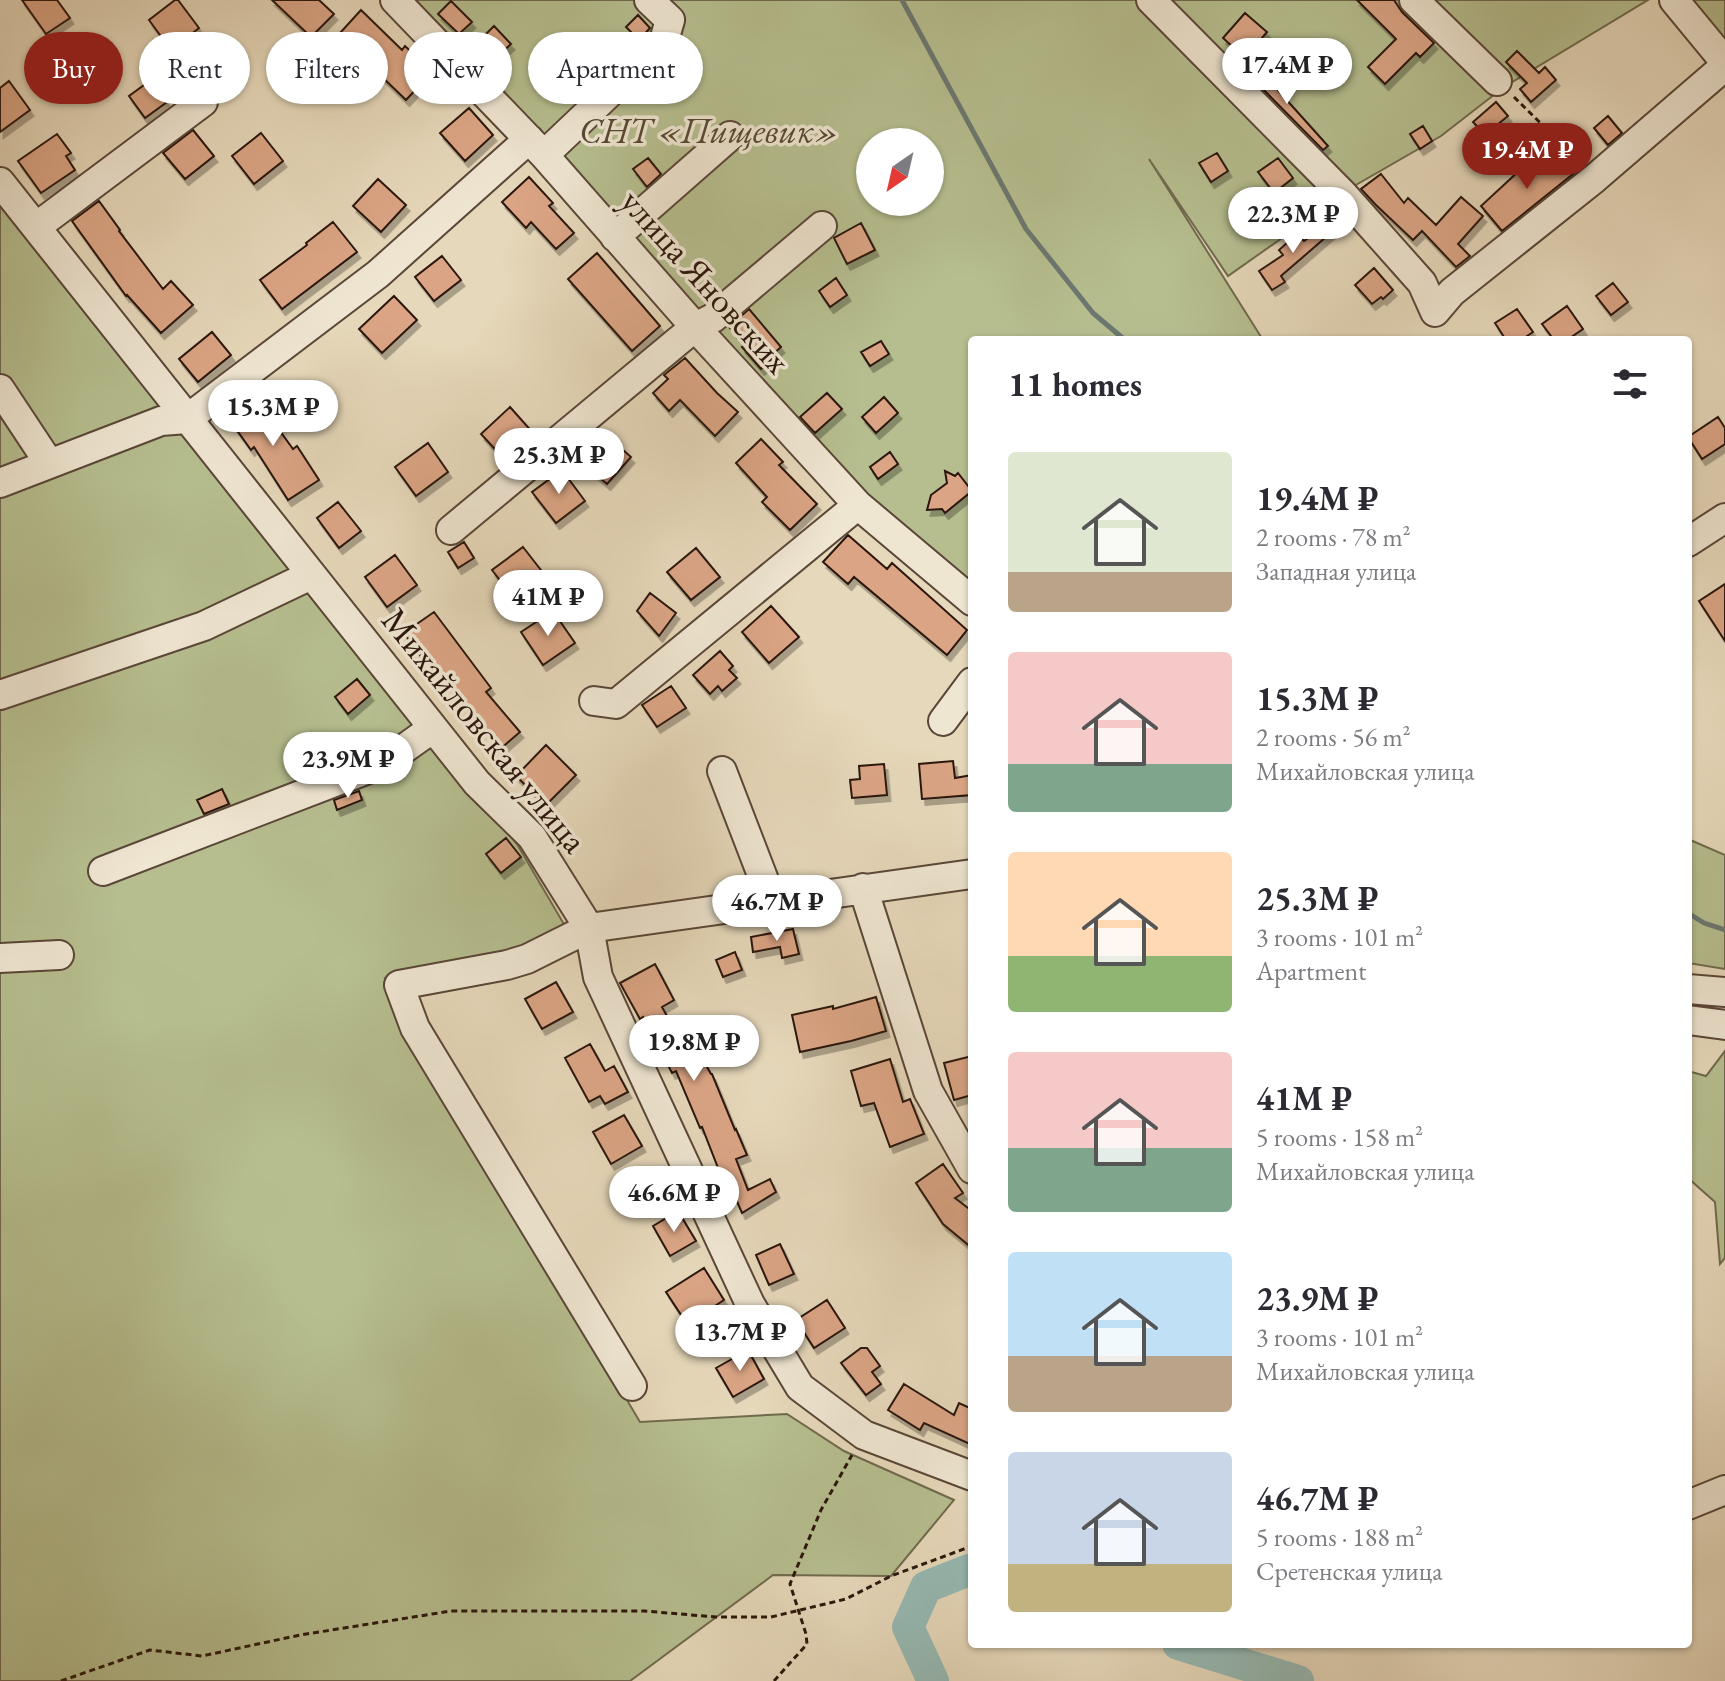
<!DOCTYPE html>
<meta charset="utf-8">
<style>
:root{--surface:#fff;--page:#f2f2f3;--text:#2b2b33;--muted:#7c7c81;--accent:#8f2418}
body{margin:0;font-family:"EB Garamond",serif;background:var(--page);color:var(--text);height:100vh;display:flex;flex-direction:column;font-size:30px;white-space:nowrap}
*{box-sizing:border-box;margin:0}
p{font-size:26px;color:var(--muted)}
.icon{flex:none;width:44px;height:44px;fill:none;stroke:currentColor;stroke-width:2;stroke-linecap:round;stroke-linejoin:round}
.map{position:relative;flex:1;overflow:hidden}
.panel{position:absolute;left:968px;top:336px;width:724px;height:1312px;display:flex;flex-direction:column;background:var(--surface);border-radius:8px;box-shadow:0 2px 6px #0004}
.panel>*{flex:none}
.hud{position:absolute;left:24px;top:32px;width:760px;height:72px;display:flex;gap:16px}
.needle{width:52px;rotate:214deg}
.fabs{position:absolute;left:856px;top:128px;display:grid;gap:16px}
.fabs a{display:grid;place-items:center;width:88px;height:88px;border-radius:50%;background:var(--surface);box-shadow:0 2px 6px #0004;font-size:40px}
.price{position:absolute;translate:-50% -68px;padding:0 18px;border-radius:28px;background:#fff;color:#222;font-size:26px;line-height:52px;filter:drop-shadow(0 2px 4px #0008)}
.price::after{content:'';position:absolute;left:50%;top:48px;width:24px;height:18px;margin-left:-12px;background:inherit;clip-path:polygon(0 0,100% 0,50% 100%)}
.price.selected{background:var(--accent);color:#fff}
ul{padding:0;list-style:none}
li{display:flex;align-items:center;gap:24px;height:200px;padding:0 40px}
li span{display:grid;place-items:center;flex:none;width:224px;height:160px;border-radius:8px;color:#555}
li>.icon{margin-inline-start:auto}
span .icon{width:96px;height:96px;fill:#fffc;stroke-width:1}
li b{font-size:34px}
h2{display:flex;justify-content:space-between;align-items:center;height:96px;padding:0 40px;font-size:34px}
.pill{padding:0 28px;border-radius:36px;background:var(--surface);box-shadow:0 2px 6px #0004;font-size:28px;line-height:72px}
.pill.selected{background:var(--accent);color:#fff}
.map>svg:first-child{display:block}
.green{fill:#b6be8f;stroke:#706a4e;stroke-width:2;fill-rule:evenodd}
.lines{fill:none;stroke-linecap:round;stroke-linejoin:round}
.stream{stroke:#6b7870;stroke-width:5}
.river{stroke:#96b9b3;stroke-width:32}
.building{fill:#dba585;stroke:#2b160c;stroke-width:2;filter:url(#shadow)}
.minor-casing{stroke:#5a4638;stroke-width:32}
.path{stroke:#2b160c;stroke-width:3;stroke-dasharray:6 4;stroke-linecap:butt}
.minor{stroke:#efe6d2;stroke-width:28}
.labels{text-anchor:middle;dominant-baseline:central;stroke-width:7;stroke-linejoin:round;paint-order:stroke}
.park-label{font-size:36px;font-style:italic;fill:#554833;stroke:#efe6d2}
.street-label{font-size:36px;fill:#2b160c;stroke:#efe6d2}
</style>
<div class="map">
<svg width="1725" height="1681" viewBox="0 0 1725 1681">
<defs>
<filter id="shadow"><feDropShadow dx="3.5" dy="6" stdDeviation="0" flood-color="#0004"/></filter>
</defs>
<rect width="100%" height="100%" fill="#e6d8ba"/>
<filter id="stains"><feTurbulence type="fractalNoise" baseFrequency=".0025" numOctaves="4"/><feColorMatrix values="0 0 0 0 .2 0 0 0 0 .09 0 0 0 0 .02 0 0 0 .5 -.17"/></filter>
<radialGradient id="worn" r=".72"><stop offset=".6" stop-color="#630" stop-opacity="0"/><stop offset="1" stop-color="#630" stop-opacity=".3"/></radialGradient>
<path class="green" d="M411 0H1648L1504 87 1441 136 1342 193 1336 200 1228 276 1149 159 1263 340H972V587L852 487ZM870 142H930V202H870Z
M1679 0H1725V50Z
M0 206 517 844 565 926 510 953 385 978 440 1085 640 1422 787 1414 844 1451 954 1500 891 1576 773 1575 630 1681H0Z
M1688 839 1725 855V969L1688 963Z
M1725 1051V1258L1720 1264 1715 1202 1688 1178V1071L1706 1076Z"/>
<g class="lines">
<path class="stream" d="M902 0 1026 229 1093 313 1125 340
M1688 913 1704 923 1725 930"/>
<path class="river" d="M1178 1644 1298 1681
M933 1681 908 1627 926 1587 969 1570 972 1571"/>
</g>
<path class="building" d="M22 0H57L70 18 46 34Z
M175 0H178L199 28 171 50 149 20Z
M272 0H319L334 14 311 37Z
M1357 0H1394L1402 12 1434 43 1420 57 1416 53 1385 84 1368 67 1396 39Z
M451 1 472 22 459 34 438 14Z
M361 10 402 50 405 46 432 72 406 100 379 74 380 72 340 33Z
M1245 13 1267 32 1245 58 1223 38Z
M638 15 650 28 639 40 626 27Z
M494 26 511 44 500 54 483 37Z
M1517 51 1539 73 1545 67 1556 80 1531 102 1520 89 1527 83 1506 62Z
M1266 70 1279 83 1275 87 1328 146 1323 150 1255 81Z
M151 80 167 102 145 118 129 96Z
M9 81 30 110 0 132V88Z
M1496 102 1508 116 1485 135 1473 122Z
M469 108 493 135 465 161 440 133Z
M1608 116 1622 133 1608 145 1594 128Z
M1423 126 1432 141 1420 149 1410 134Z
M193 130 214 156 185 179 163 153Z
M261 133 283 161 254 184 232 156Z
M57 134 71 153 66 156 75 170 41 193 18 161Z
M1560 150 1578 170 1502 231 1481 206 1520 170 1528 179Z
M1217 153 1228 171 1211 182 1199 163Z
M648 158 661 174 647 187 633 169Z
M1278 158 1293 178 1274 193 1258 172Z
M1381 174 1404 203 1408 198 1436 225 1461 197 1483 216 1458 244 1470 256 1456 267 1422 231 1413 240 1376 205 1361 189Z
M529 177 553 203 549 206 574 233 556 249 531 222 526 228 502 202Z
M378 179 406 205 381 232 353 206Z
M99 201 120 230 119 231 163 289 171 281 193 305 161 333 127 295 126 296 72 221Z
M1322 221 1333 231 1281 276 1285 282 1272 290 1259 271 1283 255 1279 250 1297 234 1304 241 1311 236 1309 234Z
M333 222 357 252 282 309 260 280 307 245 306 243Z
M861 223 875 250 847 264 834 238Z
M597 253 660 326 632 351 568 279Z
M442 256 461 280 434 301 415 277Z
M1374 268 1393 290 1383 299 1381 297 1372 304 1355 285Z
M836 278 847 295 830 307 819 291Z
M1613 283 1628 302 1611 315 1596 296Z
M394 296 417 320 382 353 359 329Z
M1567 306 1583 329 1567 340H1554L1542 324Z
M749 309 781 347 771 356 773 358 761 369 742 347 745 344 729 327Z
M1517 309 1533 332 1521 340H1506L1495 323Z
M212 332 231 355 198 382 179 359Z
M881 341 889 354 870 366 861 352Z
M685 358 717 393 738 412 715 436 680 400 669 411 653 393 668 379 664 375Z
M827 393 842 409 815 433 800 417Z
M254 395 293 449 297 446 319 480 288 500 254 447 251 450 226 415Z
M884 397 898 413 876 433 862 417Z
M510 407 534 434 505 460 481 434Z
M1718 417 1725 428V444L1702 459 1688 437Z
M603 432 631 457 607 484 579 460Z
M761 439 783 462 779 465 817 504 790 530 762 502 767 497 736 463Z
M428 443 448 472 416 496 395 467Z
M890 452 898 464 878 479 870 467Z
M562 470 585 501 556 523 532 492Z
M945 471 955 476 958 473 972 491 945 513 942 509 927 510 931 495 947 483Z
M338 502 361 531 339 548 317 518Z
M848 535 887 569 892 563 967 630 947 655 854 577 848 584 823 562Z
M464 542 474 558 458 568 448 552Z
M523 547 544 574 513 597 492 570Z
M696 548 720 577 691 600 667 572Z
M395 555 417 585 387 607 365 577Z
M1725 584V641L1699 601Z
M650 593 676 613 659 636 637 611Z
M771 606 799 637 769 663 742 632Z
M553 611 575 643 543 665 521 632Z
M434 612 491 688 486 692 520 732 499 750 431 659 426 663 404 633Z
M720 651 733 666 729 670 737 678 722 691 718 686 710 694 693 675Z
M357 679 370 695 348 714 335 697Z
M671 686 686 708 657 727 642 705Z
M546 745 576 775 546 805 516 776Z
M335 752 339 762 321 769 317 758Z
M953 761 955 778 972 775V795L922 799 919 764Z
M884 764 887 795 852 798 850 780 860 779 859 766Z
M222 789 229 804 204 814 197 800Z
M359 791 362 800 337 810 334 800Z
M506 838 521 857 501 873 486 854Z
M793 929 799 954 782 958 780 947 753 952 751 937Z
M735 952 742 970 723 977 716 960Z
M655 964 674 1000 662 1007 678 1036 687 1032 711 1074H712L735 1130 736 1129 747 1155 736 1159 748 1190 770 1179 776 1192 742 1213 726 1176 722 1178 702 1127 700 1128 676 1071 672 1073 643 1017 640 1019 620 983Z
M556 982 573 1012 542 1029 525 999Z
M876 997 886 1031 851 1041 800 1052 792 1015 833 1006V1009Z
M590 1044 605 1071 614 1066 628 1092 605 1104 600 1096 589 1102 565 1058Z
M972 1056V1095L954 1100 944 1063Z
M890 1059 903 1102 910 1099 924 1134 890 1147 874 1103 861 1106 851 1071Z
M624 1115 642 1146 611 1164 593 1132Z
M943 1164 963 1193 955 1198 972 1211V1248L943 1224 916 1183Z
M678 1211 696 1241 670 1256 653 1226Z
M780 1244 794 1274 769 1285 756 1255Z
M704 1268 724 1300 687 1324 666 1292Z
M827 1300 845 1328 814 1348 796 1320Z
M861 1348H867L880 1366 872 1372 881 1384 866 1395 841 1363Z
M748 1350 764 1379 733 1397 716 1368Z
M904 1384 954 1415 959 1403 972 1409V1445L924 1423 920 1430 888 1410Z"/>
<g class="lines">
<g class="minor-casing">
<path id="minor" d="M395 0 544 155 695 327 858 505 972 601
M1151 0 1342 193 1422 283 1435 312 1452 292 1594 179 1725 66
M1414 0 1497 81
M1674 0 1721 57 1725 65
M544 155 664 41 670 20 649 0
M0 182 477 783 532 837 589 928 598 977 750 1304 800 1387 864 1435 972 1476
M36 227 203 102
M615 237 730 136
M0 389 49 463
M0 483 161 421 187 419 378 274 529 139
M451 530 695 327 713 318 822 226
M1688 542 1725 518
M0 695 204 626 311 575
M594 701 616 704 858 505
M943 721 972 682
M722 771 772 901
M103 871 384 763 433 728
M863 888 928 1091 972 1169
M0 958 59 955
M1688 989 1725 992
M1688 1020 1725 1025
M632 1386 415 1028 399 985 507 965 527 959 589 928 972 874
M1688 1505 1725 1490"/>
</g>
<path class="path" d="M1514 97 1580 162
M1465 1644 1532 1645 1534 1644
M61 1681 150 1650 202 1656 300 1635 451 1611H644L716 1617H771L846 1599 891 1576 972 1546
M774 1681 807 1644 806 1634 790 1584 821 1510 852 1455"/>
<use href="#minor" class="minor"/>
</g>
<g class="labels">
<g class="park-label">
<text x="709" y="130">СНТ «Пищевик»</text>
</g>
<g class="street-label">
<text transform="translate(706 281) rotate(48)">улица Яновских</text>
<text transform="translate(485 730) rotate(51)">Михайловская улица</text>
</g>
</g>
<rect width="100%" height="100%" filter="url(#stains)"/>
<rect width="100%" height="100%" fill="url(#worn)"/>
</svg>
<div class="fabs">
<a><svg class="needle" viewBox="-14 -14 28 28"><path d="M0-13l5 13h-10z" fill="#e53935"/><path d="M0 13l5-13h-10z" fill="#7c7c81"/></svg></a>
</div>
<b class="price" style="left:1287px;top:106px">17.4M ₽</b>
<b class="price selected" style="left:1527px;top:191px">19.4M ₽</b>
<b class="price" style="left:1293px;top:255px">22.3M ₽</b>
<b class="price" style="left:273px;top:448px">15.3M ₽</b>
<b class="price" style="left:559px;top:496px">25.3M ₽</b>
<b class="price" style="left:548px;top:638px">41M ₽</b>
<b class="price" style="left:348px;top:800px">23.9M ₽</b>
<b class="price" style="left:777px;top:943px">46.7M ₽</b>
<b class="price" style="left:694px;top:1083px">19.8M ₽</b>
<b class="price" style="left:674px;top:1234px">46.6M ₽</b>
<b class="price" style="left:740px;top:1373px">13.7M ₽</b>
<div class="hud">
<a class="pill selected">Buy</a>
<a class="pill">Rent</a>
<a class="pill">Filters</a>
<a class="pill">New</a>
<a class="pill">Apartment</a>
</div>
<section class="panel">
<h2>11 homes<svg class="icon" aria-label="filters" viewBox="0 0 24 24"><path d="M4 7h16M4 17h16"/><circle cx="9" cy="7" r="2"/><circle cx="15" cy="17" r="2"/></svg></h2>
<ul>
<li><span style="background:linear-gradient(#dfe7d0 75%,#b9a48a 0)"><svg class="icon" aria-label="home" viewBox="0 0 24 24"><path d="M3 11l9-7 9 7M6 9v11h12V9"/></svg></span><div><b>19.4M ₽</b><p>2 rooms · 78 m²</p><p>Западная улица</p></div></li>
<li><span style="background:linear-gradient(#f6c9c9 70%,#7fa58c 0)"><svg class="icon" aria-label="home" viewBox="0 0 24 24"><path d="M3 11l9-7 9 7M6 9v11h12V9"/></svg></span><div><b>15.3M ₽</b><p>2 rooms · 56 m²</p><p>Михайловская улица</p></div></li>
<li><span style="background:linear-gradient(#ffd9b3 65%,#8fb573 0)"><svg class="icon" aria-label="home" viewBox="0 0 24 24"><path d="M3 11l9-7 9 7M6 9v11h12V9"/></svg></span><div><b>25.3M ₽</b><p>3 rooms · 101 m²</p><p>Apartment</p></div></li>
<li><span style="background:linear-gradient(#f6c9c9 60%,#7fa58c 0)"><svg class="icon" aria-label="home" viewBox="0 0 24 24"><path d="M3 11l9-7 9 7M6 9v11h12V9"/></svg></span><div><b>41M ₽</b><p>5 rooms · 158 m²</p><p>Михайловская улица</p></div></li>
<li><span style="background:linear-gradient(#bfe0f5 65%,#b9a48a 0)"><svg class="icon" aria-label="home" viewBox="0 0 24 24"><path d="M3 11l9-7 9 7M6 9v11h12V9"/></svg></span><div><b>23.9M ₽</b><p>3 rooms · 101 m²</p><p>Михайловская улица</p></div></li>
<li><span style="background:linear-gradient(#c9d6e8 70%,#c2b280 0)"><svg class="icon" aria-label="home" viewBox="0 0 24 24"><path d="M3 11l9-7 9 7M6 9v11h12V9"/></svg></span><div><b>46.7M ₽</b><p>5 rooms · 188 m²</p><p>Сретенская улица</p></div></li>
</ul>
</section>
</div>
